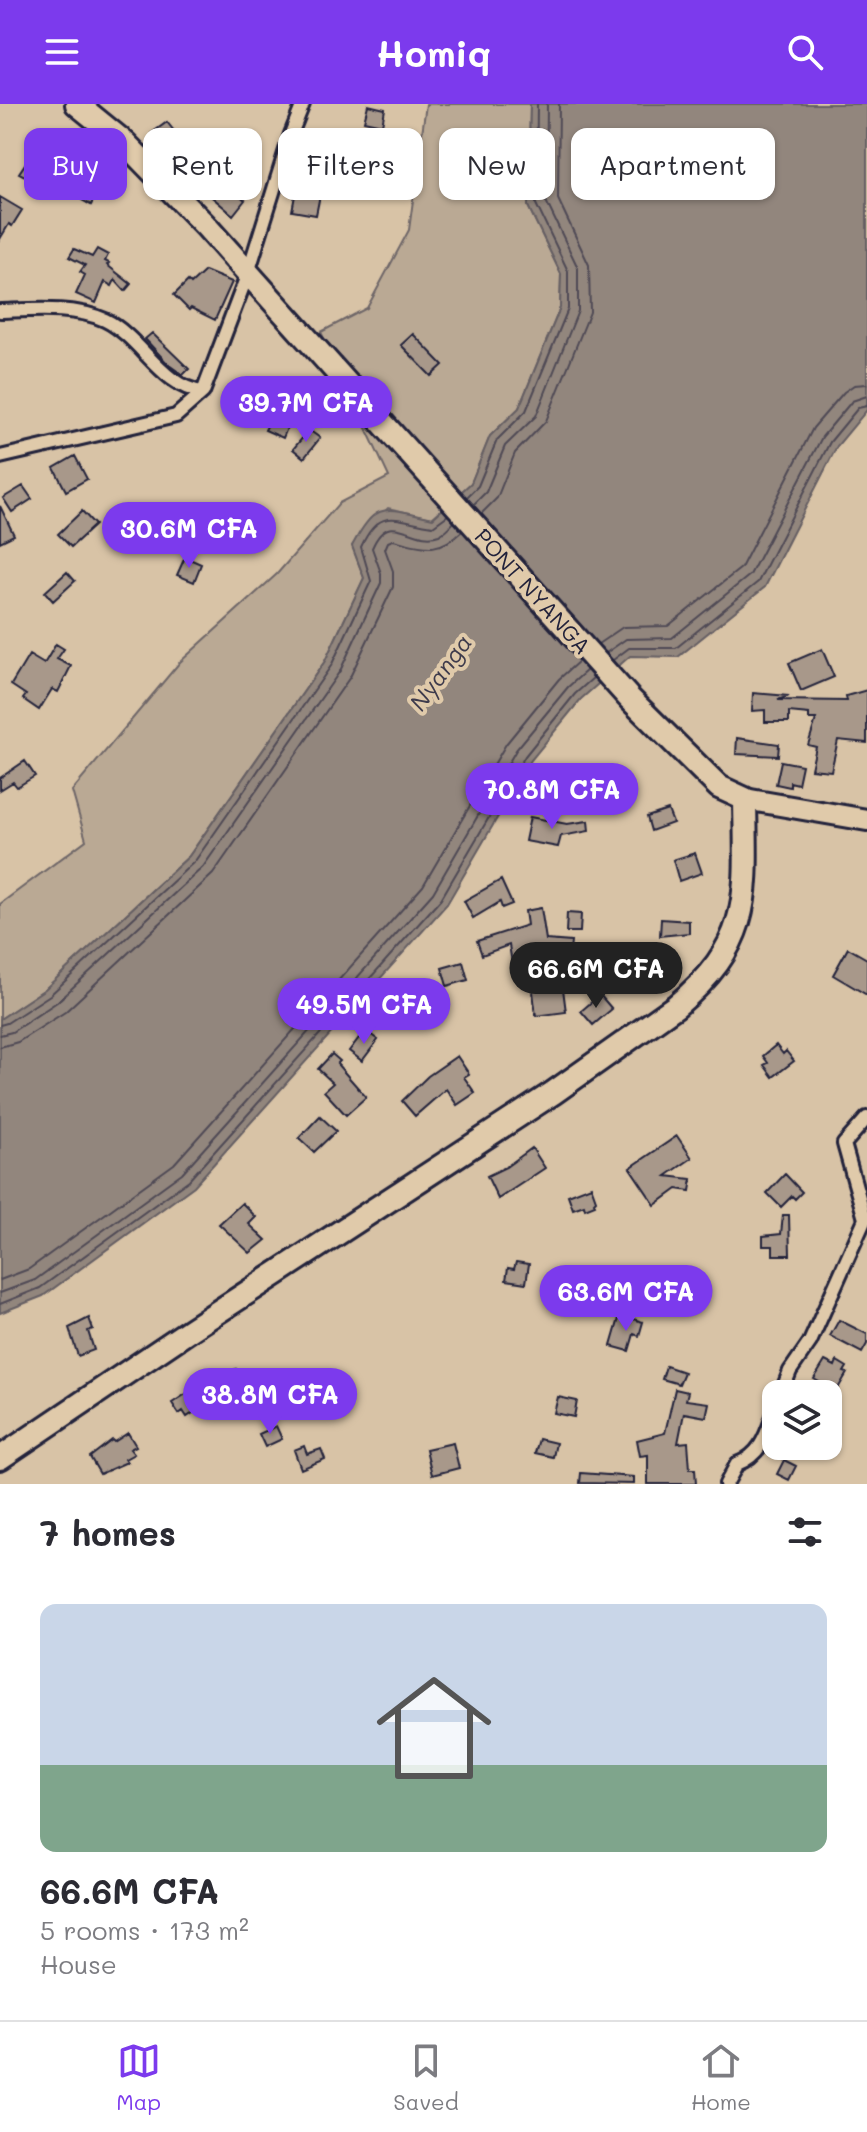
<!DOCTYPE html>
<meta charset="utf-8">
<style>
:root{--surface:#fff;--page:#f2f2f3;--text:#2b2b33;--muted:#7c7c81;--line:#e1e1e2;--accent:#7c3aed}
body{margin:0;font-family:Mali,sans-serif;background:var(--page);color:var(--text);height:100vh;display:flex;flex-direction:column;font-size:30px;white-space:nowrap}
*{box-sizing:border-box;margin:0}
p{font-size:26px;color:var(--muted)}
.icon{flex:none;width:44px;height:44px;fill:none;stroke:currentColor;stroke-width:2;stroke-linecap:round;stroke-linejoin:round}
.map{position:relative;height:1380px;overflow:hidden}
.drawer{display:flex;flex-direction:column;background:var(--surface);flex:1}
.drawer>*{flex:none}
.top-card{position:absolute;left:24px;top:24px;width:820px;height:72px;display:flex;gap:16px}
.fabs{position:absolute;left:762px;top:1276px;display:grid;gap:16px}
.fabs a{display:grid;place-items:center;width:80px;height:80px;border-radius:16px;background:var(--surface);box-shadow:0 2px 6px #0004;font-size:40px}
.price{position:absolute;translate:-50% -68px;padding:0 18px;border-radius:28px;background:var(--accent);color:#fff;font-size:26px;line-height:52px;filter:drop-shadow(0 2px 4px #0008)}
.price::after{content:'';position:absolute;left:50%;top:48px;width:24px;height:18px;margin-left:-12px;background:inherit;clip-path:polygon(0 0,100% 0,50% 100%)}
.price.active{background:#222;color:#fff}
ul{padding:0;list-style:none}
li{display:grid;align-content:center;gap:16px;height:424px;padding:0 40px}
li span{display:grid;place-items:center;height:248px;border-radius:16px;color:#555}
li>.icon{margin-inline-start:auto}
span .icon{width:144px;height:144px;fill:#fffc;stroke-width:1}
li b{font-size:34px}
h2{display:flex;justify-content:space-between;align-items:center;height:96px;padding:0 40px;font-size:34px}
.pill{padding:0 28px;border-radius:16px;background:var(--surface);box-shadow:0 2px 6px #0004;font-size:28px;line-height:72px}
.pill.active{background:var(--accent);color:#fff}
header{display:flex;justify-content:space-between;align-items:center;height:104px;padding:0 40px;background:var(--accent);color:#fff;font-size:36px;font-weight:800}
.tab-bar{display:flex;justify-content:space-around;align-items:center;height:112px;border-top:2px solid var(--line);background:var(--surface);font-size:22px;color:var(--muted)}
.tab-bar a{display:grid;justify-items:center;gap:4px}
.tab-bar .active{color:var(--accent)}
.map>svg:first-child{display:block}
.green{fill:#baa994;stroke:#6e6668;stroke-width:2}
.water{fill:#92867d;stroke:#655e63;stroke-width:2}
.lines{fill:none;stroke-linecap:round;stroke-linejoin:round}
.shore{stroke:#4f4a55;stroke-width:2}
.building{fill:#a8988a;stroke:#22223b;stroke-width:2}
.street-casing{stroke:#22223b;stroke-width:18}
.primary-casing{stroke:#22223b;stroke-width:26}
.highway-casing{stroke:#22223b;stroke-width:28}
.street{stroke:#e0caaa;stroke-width:12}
.primary{stroke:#e0caaa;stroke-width:20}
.highway{stroke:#e0caaa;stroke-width:22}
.labels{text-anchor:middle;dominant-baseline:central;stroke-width:8;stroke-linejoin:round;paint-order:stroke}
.street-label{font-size:22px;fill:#22223b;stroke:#e0caaa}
.water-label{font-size:24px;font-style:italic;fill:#3e3b4c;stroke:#e0caaa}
</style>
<header><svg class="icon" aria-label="menu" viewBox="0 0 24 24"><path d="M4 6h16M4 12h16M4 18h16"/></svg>Homiq<svg class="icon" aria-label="search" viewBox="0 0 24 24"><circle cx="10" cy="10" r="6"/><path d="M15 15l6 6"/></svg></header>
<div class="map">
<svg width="867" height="1380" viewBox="0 0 867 1380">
<rect width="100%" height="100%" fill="#d8c3a6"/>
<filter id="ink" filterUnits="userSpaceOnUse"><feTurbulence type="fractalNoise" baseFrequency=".0125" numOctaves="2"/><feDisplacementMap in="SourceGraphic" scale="16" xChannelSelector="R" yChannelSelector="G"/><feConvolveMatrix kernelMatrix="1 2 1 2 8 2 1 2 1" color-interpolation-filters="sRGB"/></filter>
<g filter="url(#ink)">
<path class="green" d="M426 0H530L528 102 561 170 560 204 519 304 490 332 471 379 432 414 388 404 352 442 364 474 325 557 189 752 45 885 0 915V800L86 736 72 687 180 558 277 470 339 399 389 373 321 228 367 204 409 126Z"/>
<path class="water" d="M530 0H867V306L837 342 765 483 678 553 630 552 581 595 531 656 447 800 194 1082 43 1192 0 1209V915L45 885 189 752 325 557 364 474 352 442C377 395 385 404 433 414L471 379 490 332 519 304 560 204 561 170 528 102Z"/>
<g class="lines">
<path class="shore" d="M467 393 478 382 497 336 526 307 568 205V167L536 100 537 0
M473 401 486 388 505 342 536 312 578 207V164L546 97 547 0
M481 410 497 394 515 349 546 317 590 208 589 161 558 95 559 0
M598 540 623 523 668 522 741 464 813 324 844 288 854 281 867 280
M606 549 626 535 672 534 750 471 822 333 852 297 867 292
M613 556 629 544H676L758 478 830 338 858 304 867 302
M0 921 7 919 50 891 195 757 331 562 371 477 361 443C380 401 396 417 433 422L448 411
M0 931 12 928 57 898 203 763 340 567 381 479V469L372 444C390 402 412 441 439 431 445 428 450 423 454 418
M0 943 18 938 65 908 213 770 350 573 393 483V467L385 445 388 438 393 436C423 443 437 451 462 427
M0 1176 29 1165 174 1060 423 782 506 640 559 575 579 557
M0 1189 35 1176 182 1069 433 789 516 646 568 583 587 566
M0 1200 40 1184 189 1076 441 795 525 652 575 590 593 574"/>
</g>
<path class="building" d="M368 1 385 5 382 21 364 17Z
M167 18 178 32 163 44 152 29Z
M220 29 231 34 215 60 206 55Z
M350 40 378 45 373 71 345 65Z
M27 57 61 82 57 89 19 69Z
M92 74 105 81 98 94 95 93 91 101 82 96Z
M224 78 245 96 233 111 212 93Z
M296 86 320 91 316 111 292 107Z
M0 93 22 106 12 122 9 120 0 135Z
M74 145 92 153 97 145 108 151 105 157 109 159 107 161 131 180 125 187 115 176 112 182 105 178 96 199 76 190 85 171 80 168 85 161 69 153Z
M205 167 232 178 215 216 191 204 189 206 174 191 188 177 191 180Z
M152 229 189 265 183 271 169 261 145 235Z
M413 230 443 261 431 272 401 241Z
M272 280 289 289 278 315 254 305 260 293 265 295Z
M270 316 287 324 283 334 265 326Z
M309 326 320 334 304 354 293 345Z
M75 352 87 375 66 387 54 364Z
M23 382 32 395 12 408 3 394Z
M0 402 14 431 0 438Z
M82 407 95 421 71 443 58 430Z
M185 453 201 460 194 478 177 471Z
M67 468 75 477 53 497 45 488Z
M56 540 64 545 57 555 71 562 58 588 52 585 39 606 23 595 26 591 11 581 29 551 44 560Z
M822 545 834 573 801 587 789 559Z
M867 586V639L838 636 831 667 811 665 816 643 808 641 816 615H809V610L789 608V618H765V606L752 607 753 589 789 592 778 596 847 597 846 592Z
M737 634 779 640 778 652 736 650Z
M25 657 35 672 17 683 13 678 0 686V674Z
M781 657 802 661 798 680 790 678V683L776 680Z
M668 706 673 719 651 727 647 713Z
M530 713 567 720 588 717 589 727 561 732 558 743 525 737Z
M695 749 702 769 679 777 673 756Z
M501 776 512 800 502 804 500 798 473 814 464 797Z
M541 804 546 836 571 838 570 847 558 846 566 908 536 912 529 855 512 859 509 841 482 851 477 837 527 821 525 807Z
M567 809 581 810 580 828H566Z
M661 815 689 817V829L660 832Z
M848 844 867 855V891L833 871Z
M463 858 468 876 447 882 442 864Z
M600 891 612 905 593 921 581 907Z
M365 926 378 936 362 957 349 947Z
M776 941 783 950 786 947 794 957 773 973 764 961 768 959 763 952Z
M332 950 340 957 337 960 366 993 346 1011 324 987 333 979 318 965Z
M457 952 469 970 464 973 475 989 457 1001 446 985 415 1012 402 997 428 972Z
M320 1012 336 1027 314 1048 299 1034Z
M677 1032 692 1054 666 1072 692 1075 690 1087 677 1085 655 1101 630 1064Z
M532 1044 545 1064 498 1095 487 1072 506 1063Z
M785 1070 802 1088 795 1095 792 1092 781 1103 767 1089Z
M591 1082 596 1096 594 1098 595 1101 585 1105 584 1101 573 1105 568 1091Z
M242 1099 256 1113 249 1120 266 1136 250 1149 219 1120Z
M783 1111H789L790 1151H773V1142H763V1132L781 1130Z
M516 1158 529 1160 526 1179 506 1176 508 1164 514 1165Z
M620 1211 643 1218 639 1232 634 1230 629 1247 611 1242Z
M89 1214 93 1225 88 1227 94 1246 78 1252 69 1224Z
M839 1216 867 1230V1240L862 1249 830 1232Z
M825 1257 835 1262 837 1257 847 1263 844 1268 847 1269 836 1288 814 1275Z
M666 1262 684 1268 679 1280 662 1275Z
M236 1265 245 1287 235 1292 225 1270Z
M675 1285 688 1288 686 1296 709 1299 706 1313 684 1309 678 1339 688 1338 690 1365H695L696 1380H648V1351L640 1352 637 1336 665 1329Z
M189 1288 200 1304 187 1313 183 1307 179 1310 172 1299Z
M558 1293 577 1297 574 1313 554 1309Z
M276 1322 282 1335 265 1343 259 1330Z
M128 1329 136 1342 130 1345 134 1350 125 1355 127 1358 100 1370 90 1353 112 1336 114 1338Z
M539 1335 556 1339 553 1353 535 1349Z
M453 1339 459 1364 432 1371 426 1345Z
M304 1342 307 1350 321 1345 325 1355 301 1365 294 1346Z
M784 1356 796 1362 789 1376 777 1370Z
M581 1369 634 1373V1380L580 1379Z"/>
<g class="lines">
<g class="street-casing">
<path id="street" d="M0 207C32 206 75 202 105 216 142 234 161 283 203 288
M0 353 176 312 203 288 248 169 291 30 303 0
M781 1290 790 1267 810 1238 865 1115 844 1040 867 1014
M726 1380 737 1360C763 1350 767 1328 776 1304"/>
</g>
<g class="primary-casing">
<path id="primary" d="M745 695 867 716"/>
</g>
<g class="highway-casing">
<path id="highway" d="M0 1354 190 1226 553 989 676 902C755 836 746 788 745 695L719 683 630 595 205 121 125 39 77 0"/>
</g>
<use href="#street" class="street"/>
<use href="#primary" class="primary"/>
<use href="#highway" class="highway"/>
</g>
</g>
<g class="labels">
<g class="street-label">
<text transform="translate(533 487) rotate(48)">PONT NYANGA</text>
</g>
<g class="water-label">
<text transform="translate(440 568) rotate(-54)">Nyanga</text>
</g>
</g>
</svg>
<div class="fabs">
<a><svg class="icon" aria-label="layers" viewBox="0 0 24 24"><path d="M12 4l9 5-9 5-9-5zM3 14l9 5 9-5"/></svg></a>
</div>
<b class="price" style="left:306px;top:340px">39.7M CFA</b>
<b class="price" style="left:189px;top:466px">30.6M CFA</b>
<b class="price" style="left:552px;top:727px">70.8M CFA</b>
<b class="price active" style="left:596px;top:906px">66.6M CFA</b>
<b class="price" style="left:364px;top:942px">49.5M CFA</b>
<b class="price" style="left:626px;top:1229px">63.6M CFA</b>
<b class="price" style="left:270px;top:1332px">38.8M CFA</b>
<div class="top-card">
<a class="pill active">Buy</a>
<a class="pill">Rent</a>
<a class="pill">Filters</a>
<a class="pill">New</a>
<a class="pill">Apartment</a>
</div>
</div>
<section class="drawer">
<h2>7 homes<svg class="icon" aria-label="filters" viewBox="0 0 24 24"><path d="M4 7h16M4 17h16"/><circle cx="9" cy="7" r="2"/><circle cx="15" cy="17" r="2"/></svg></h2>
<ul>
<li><span style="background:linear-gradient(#c9d6e8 65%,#7fa58c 0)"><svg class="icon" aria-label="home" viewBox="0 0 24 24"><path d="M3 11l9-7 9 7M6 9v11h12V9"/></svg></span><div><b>66.6M CFA</b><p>5 rooms · 173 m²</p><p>House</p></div></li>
</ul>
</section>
<nav class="tab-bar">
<a class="active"><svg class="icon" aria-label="map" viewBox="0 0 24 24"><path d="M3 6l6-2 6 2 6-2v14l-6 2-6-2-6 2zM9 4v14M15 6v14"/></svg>Map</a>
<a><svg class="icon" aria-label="saved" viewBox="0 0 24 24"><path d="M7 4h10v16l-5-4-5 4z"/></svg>Saved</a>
<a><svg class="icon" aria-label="home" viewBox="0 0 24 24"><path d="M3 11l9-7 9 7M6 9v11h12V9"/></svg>Home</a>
</nav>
